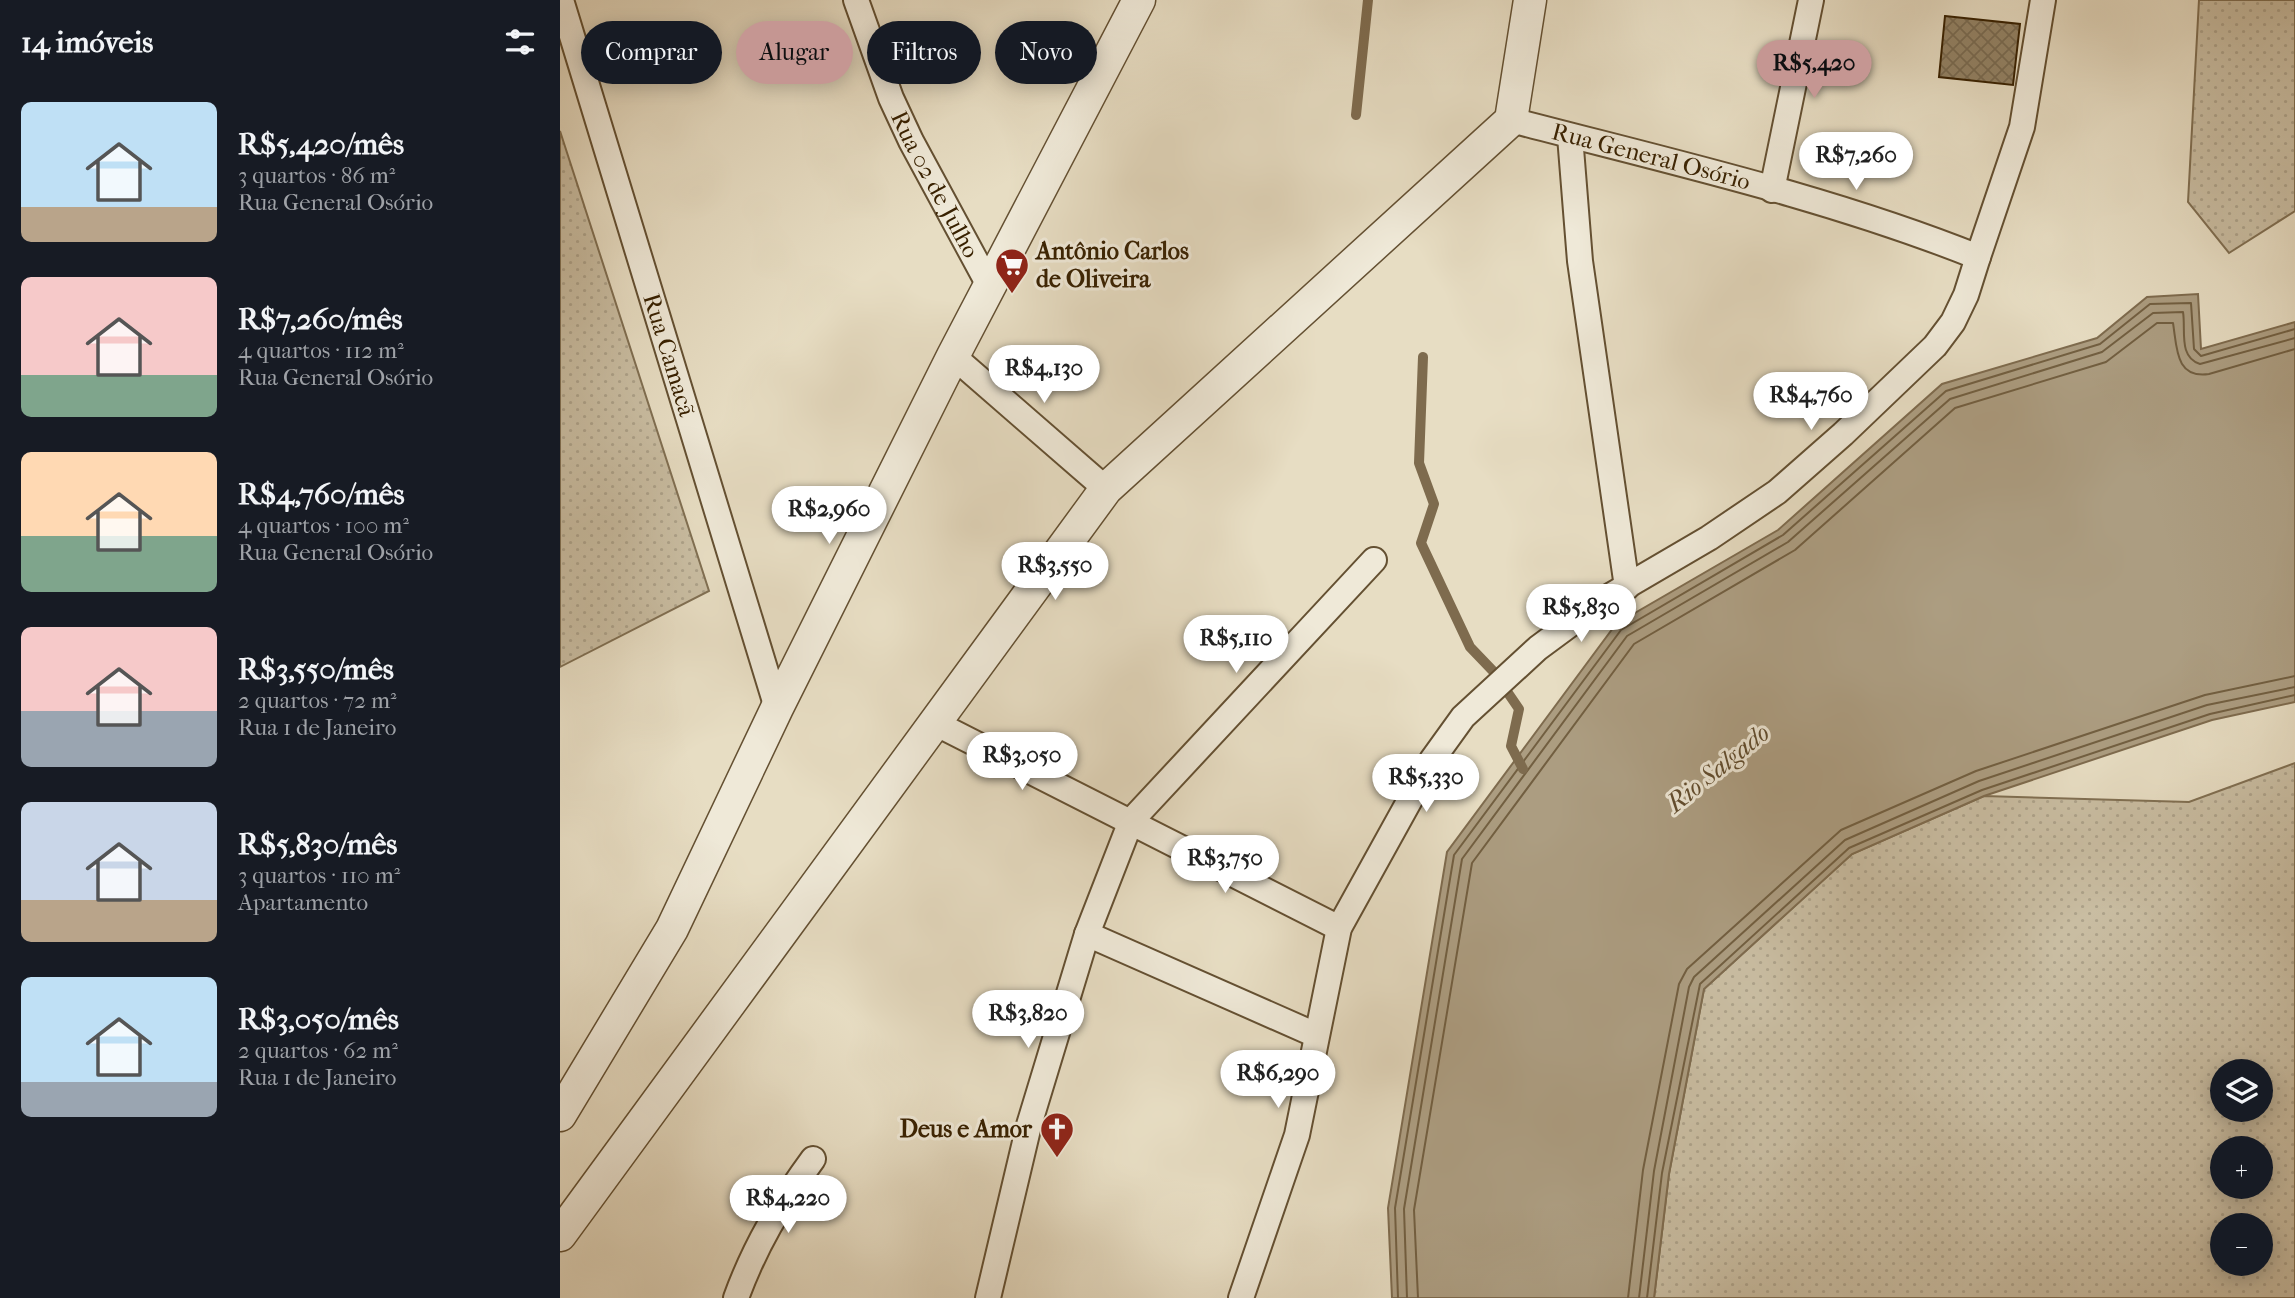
<!DOCTYPE html>
<html lang="pt">
<meta charset="utf-8">
<style>
:root{--surface:#171b24;--page:#20242c;--text:#f1f3f6;--muted:#9ea1a6;--accent:#c59692}
body{margin:0;font-family:"IM FELL French Canon",serif;background:var(--page);color:var(--text);height:100vh;display:flex;flex-direction:column;font-size:26px;white-space:nowrap}
*{box-sizing:border-box;margin:0}
p{font-size:23px;color:var(--muted)}
.icon{flex:none;width:38px;height:38px;fill:none;stroke:currentColor;stroke-width:2;stroke-linecap:round;stroke-linejoin:round}
.map{position:relative;flex:1;overflow:hidden}
.drawer{display:flex;flex-direction:column;background:var(--surface);width:560px}
.drawer>*{flex:none}
.hud{position:absolute;left:21px;top:21px;width:665px;height:63px;display:flex;gap:14px}
.buttons{position:absolute;left:1650px;top:1059px;display:grid;gap:14px}
.buttons a{display:grid;place-items:center;width:63px;height:63px;border-radius:50%;background:var(--surface);box-shadow:0 4px 18px #0003;font-size:35px}
.price{position:absolute;translate:-50% -60px;padding:0 16px;border-radius:24px;background:#fff;color:#222;font-size:23px;line-height:46px;filter:drop-shadow(0 2px 4px #0008)}
.price::after{content:'';position:absolute;left:50%;top:42px;width:21px;height:16px;margin-left:-10px;background:inherit;clip-path:polygon(0 0,100% 0,50% 100%)}
.price.on{background:var(--accent);color:#111}
ul{padding:0;list-style:none}
li{display:flex;align-items:center;gap:21px;height:175px;padding:0 21px}
li span{display:grid;place-items:center;flex:none;width:196px;height:140px;border-radius:10px;color:#555}
li>.icon{margin-inline-start:auto}
span .icon{width:84px;height:84px;fill:#fffc;stroke-width:1}
li b{font-size:30px}
h2{display:flex;justify-content:space-between;align-items:center;height:84px;padding:0 21px;font-size:30px}
.tag{padding:0 24px;border-radius:32px;background:var(--surface);box-shadow:0 4px 18px #0003;font-size:24px;line-height:63px}
.tag.on{background:var(--accent);color:#111}
main{display:flex;flex:1;min-height:0}
.map>svg:first-child{display:block}
.grass{fill:url(#grass-dots);stroke:#806f52;stroke-width:2;fill-rule:evenodd}
.water{fill:#ac9d81;stroke:#7e6b4e;stroke-width:2}
.lines{fill:none;stroke-linecap:round;stroke-linejoin:round}
.shore{stroke:#725f41;stroke-width:2}
.stream{stroke:#7e6b4e;stroke-width:10}
.building{fill:url(#building-cross-hatch);stroke:#382101;stroke-width:2}
.minor-casing{stroke:#645032;stroke-width:28}
.tertiary-casing{stroke:#645032;stroke-width:35}
.minor{stroke:#efe9d8;stroke-width:24}
.tertiary{stroke:#efe9d8;stroke-width:32}
.labels{text-anchor:middle;dominant-baseline:central;stroke-width:6;stroke-linejoin:round;paint-order:stroke}
.street-label{font-size:24px;fill:#382101;stroke:#efe9d8}
.poi-label{font-size:24px;font-weight:bold;fill:#382101;stroke:#efe9d8;text-anchor:start}
.water-label{font-size:26px;font-style:italic;fill:#614c2e;stroke:#efe9d8}
</style>
<main>
<section class="drawer">
<h2>14 imóveis<svg class="icon" aria-label="filters" viewBox="0 0 24 24"><path d="M4 7h16M4 17h16"/><circle cx="9" cy="7" r="2"/><circle cx="15" cy="17" r="2"/></svg></h2>
<ul>
<li><span style="background:linear-gradient(#bfe0f5 75%,#b9a48a 0)"><svg class="icon" aria-label="home" viewBox="0 0 24 24"><path d="M3 11l9-7 9 7M6 9v11h12V9"/></svg></span><div><b>R$5,420/mês</b><p>3 quartos · 86 m²</p><p>Rua General Osório</p></div></li>
<li><span style="background:linear-gradient(#f6c9c9 70%,#7fa58c 0)"><svg class="icon" aria-label="home" viewBox="0 0 24 24"><path d="M3 11l9-7 9 7M6 9v11h12V9"/></svg></span><div><b>R$7,260/mês</b><p>4 quartos · 112 m²</p><p>Rua General Osório</p></div></li>
<li><span style="background:linear-gradient(#ffd9b3 60%,#7fa58c 0)"><svg class="icon" aria-label="home" viewBox="0 0 24 24"><path d="M3 11l9-7 9 7M6 9v11h12V9"/></svg></span><div><b>R$4,760/mês</b><p>4 quartos · 100 m²</p><p>Rua General Osório</p></div></li>
<li><span style="background:linear-gradient(#f6c9c9 60%,#9aa5b1 0)"><svg class="icon" aria-label="home" viewBox="0 0 24 24"><path d="M3 11l9-7 9 7M6 9v11h12V9"/></svg></span><div><b>R$3,550/mês</b><p>2 quartos · 72 m²</p><p>Rua 1 de Janeiro</p></div></li>
<li><span style="background:linear-gradient(#c9d6e8 70%,#b9a48a 0)"><svg class="icon" aria-label="home" viewBox="0 0 24 24"><path d="M3 11l9-7 9 7M6 9v11h12V9"/></svg></span><div><b>R$5,830/mês</b><p>3 quartos · 110 m²</p><p>Apartamento</p></div></li>
<li><span style="background:linear-gradient(#bfe0f5 75%,#9aa5b1 0)"><svg class="icon" aria-label="home" viewBox="0 0 24 24"><path d="M3 11l9-7 9 7M6 9v11h12V9"/></svg></span><div><b>R$3,050/mês</b><p>2 quartos · 62 m²</p><p>Rua 1 de Janeiro</p></div></li>
</ul>
</section>
<div class="map">
<svg width="1735" height="1298" viewBox="0 0 1735 1298">
<defs>
<pattern id="grass-dots" width="8" height="8" patternUnits="userSpaceOnUse" patternTransform="scale(1.75)"><rect width="8" height="8" fill="#c9bda2"/><path d="M2 2h.1M6 6h.1" fill="none" stroke="#ada28a" stroke-width="1.8" stroke-linecap="round"/></pattern>
<pattern id="building-cross-hatch" width="8" height="8" patternUnits="userSpaceOnUse" patternTransform="scale(1.75)"><rect width="8" height="8" fill="#938366"/><path d="M0 0l8 8M0 8l8-8" fill="none" stroke="#796b52"/></pattern>
</defs>
<rect width="100%" height="100%" fill="#e7ddc3"/>
<filter id="stains"><feTurbulence type="fractalNoise" baseFrequency=".00286" numOctaves="4"/><feColorMatrix values="0 0 0 0 .2 0 0 0 0 .09 0 0 0 0 .02 0 0 0 .5 -.17"/></filter>
<radialGradient id="worn" r=".72"><stop offset=".6" stop-color="#630" stop-opacity="0"/><stop offset="1" stop-color="#630" stop-opacity=".3"/></radialGradient>
<path class="grass" d="M1639 0H1735V211L1669 253 1628 202Z
M0 131 149 591 0 667Z
M1735 763V1298H1094L1109 1174 1144 989 1292 854 1424 796 1629 802ZM1662 1071H1701V1110H1662ZM1662 1148H1701V1186H1662ZM1662 1225H1701V1264H1662Z"/>
<path class="water" d="M1638 294 1641 349 1735 322V702L1652 720 1424 796 1292 854 1144 989 1109 1174 1094 1298H832L828 1208 887 852 1056 624 1218 530 1382 384 1537 338 1587 297Z"/>
<g class="lines">
<path class="shore" d="M838 1298 835 1208 894 855 1061 630 1223 535 1386 391 1540 344 1590 304 1631 303 1634 349 1641 356 1735 329
M847 1298 844 1209 902 859 1067 636 1228 542 1390 399 1542 352 1593 313 1623 312C1626 330 1618 357 1640 364L1735 338
M858 1298 854 1210 912 863 1074 644 1235 550 1395 408 1546 362 1597 323H1613C1617 347 1615 379 1649 374L1735 349
M1068 1298 1083 1170 1119 984 1127 969 1281 830 1416 771 1645 695 1735 676
M1079 1298 1094 1171 1129 987 1134 977 1285 840 1419 781 1647 705 1735 687
M1087 1298 1102 1173 1140 984 1289 848 1422 790 1650 714 1735 695"/>
<path class="stream" d="M796 115 808 0
M863 357 859 463 874 504 861 543 910 647 933 671 959 709 951 746 963 769"/>
</g>
<path class="building" d="M1385 16 1460 24 1453 85 1379 77Z"/>
<g class="lines">
<g class="minor-casing">
<g id="minor">
<path id="s1" d="M1 0 217 708"/>
<path id="s2" d="M296 0 331 98 351 141 430 287"/>
<path id="s3" d="M951 120C1107 161 1268 197 1418 257L1462 127 1483 0"/>
<path d="M1010 136 1020 261 1067 587"/>
<path d="M1212 190 1251 0"/>
<path d="M393 356 546 489"/>
<path d="M373 722 779 928"/>
<path d="M527 934 756 1035"/>
<path d="M176 1298C195 1246 220 1204 253 1159"/>
<path d="M428 1298 469 1125 527 934 571 821 814 560"/>
<path d="M681 1298 737 1135 779 928 872 760 903 717 978 648 1043 600 1149 538 1217 492 1283 434 1375 346 1393 322 1406 295 1418 257"/>
</g>
</g>
<g class="tertiary-casing">
<path id="tertiary" d="M0 1115 112 929 217 708 393 356 579 0
M0 1235 546 489 951 120 970 0"/>
</g>
<use href="#minor" class="minor"/>
<use href="#tertiary" class="tertiary"/>
</g>
<defs>
<g id="supermarket-pin" transform="scale(1.75)"><path d="M0 17L-7.5 6A9.5 9.5 0 1 1 7.5 6Z" fill="#8f2418" stroke="#efe9d8"/><path d="M-6-5.5h2.5l.6 2H6L4.5 2H-2.5L-4.4-4H-6ZM-1.5 3.2a1.3 1.3 0 1 0 .1 0ZM3 3.2a1.3 1.3 0 1 0 .1 0Z" fill="#fff"/></g>
<g id="church-pin" transform="scale(1.75)"><path d="M0 17L-7.5 6A9.5 9.5 0 1 1 7.5 6Z" fill="#8f2418" stroke="#efe9d8"/><path d="M-1.2-6h2.4v3.5h3.3v2.4h-3.3V6h-2.4V-.1h-3.3v-2.4h3.3Z" fill="#fff"/></g>
</defs>
<g fill-rule="evenodd">
<use href="#supermarket-pin" x="452" y="265"/>
<use href="#church-pin" x="497" y="1129"/>
</g>
<g class="labels">
<g class="street-label">
<text stroke="none"><textPath href="#s3" startOffset="145">Rua General Osório</textPath></text>
<text stroke="none"><textPath href="#s2" startOffset="201">Rua 02 de Julho</textPath></text>
<text stroke="none"><textPath href="#s1" startOffset="371">Rua Camacã</textPath></text>
</g>
<g class="poi-label">
<text x="476" y="251">Antônio Carlos<tspan x="476" dy="28">de Oliveira</tspan></text>
<text x="472" y="1129" text-anchor="end">Deus e Amor</text>
</g>
<g class="water-label">
<text transform="translate(1158 768) rotate(-39)">Rio Salgado</text>
</g>
</g>
<rect width="100%" height="100%" filter="url(#stains)"/>
<rect width="100%" height="100%" fill="url(#worn)"/>
</svg>
<div class="buttons">
<a><svg class="icon" aria-label="layers" viewBox="0 0 24 24"><path d="M12 4l9 5-9 5-9-5zM3 14l9 5 9-5"/></svg></a>
<a>+</a>
<a>−</a>
</div>
<b class="price on" style="left:1254px;top:100px">R$5,420</b>
<b class="price" style="left:1296px;top:192px">R$7,260</b>
<b class="price" style="left:484px;top:405px">R$4,130</b>
<b class="price" style="left:1251px;top:432px">R$4,760</b>
<b class="price" style="left:269px;top:546px">R$2,960</b>
<b class="price" style="left:495px;top:602px">R$3,550</b>
<b class="price" style="left:1021px;top:644px">R$5,830</b>
<b class="price" style="left:676px;top:675px">R$5,110</b>
<b class="price" style="left:462px;top:792px">R$3,050</b>
<b class="price" style="left:866px;top:814px">R$5,330</b>
<b class="price" style="left:665px;top:895px">R$3,750</b>
<b class="price" style="left:468px;top:1050px">R$3,820</b>
<b class="price" style="left:718px;top:1110px">R$6,290</b>
<b class="price" style="left:228px;top:1235px">R$4,220</b>
<div class="hud">
<a class="tag">Comprar</a>
<a class="tag on">Alugar</a>
<a class="tag">Filtros</a>
<a class="tag">Novo</a>
</div>
</div>
</main>
